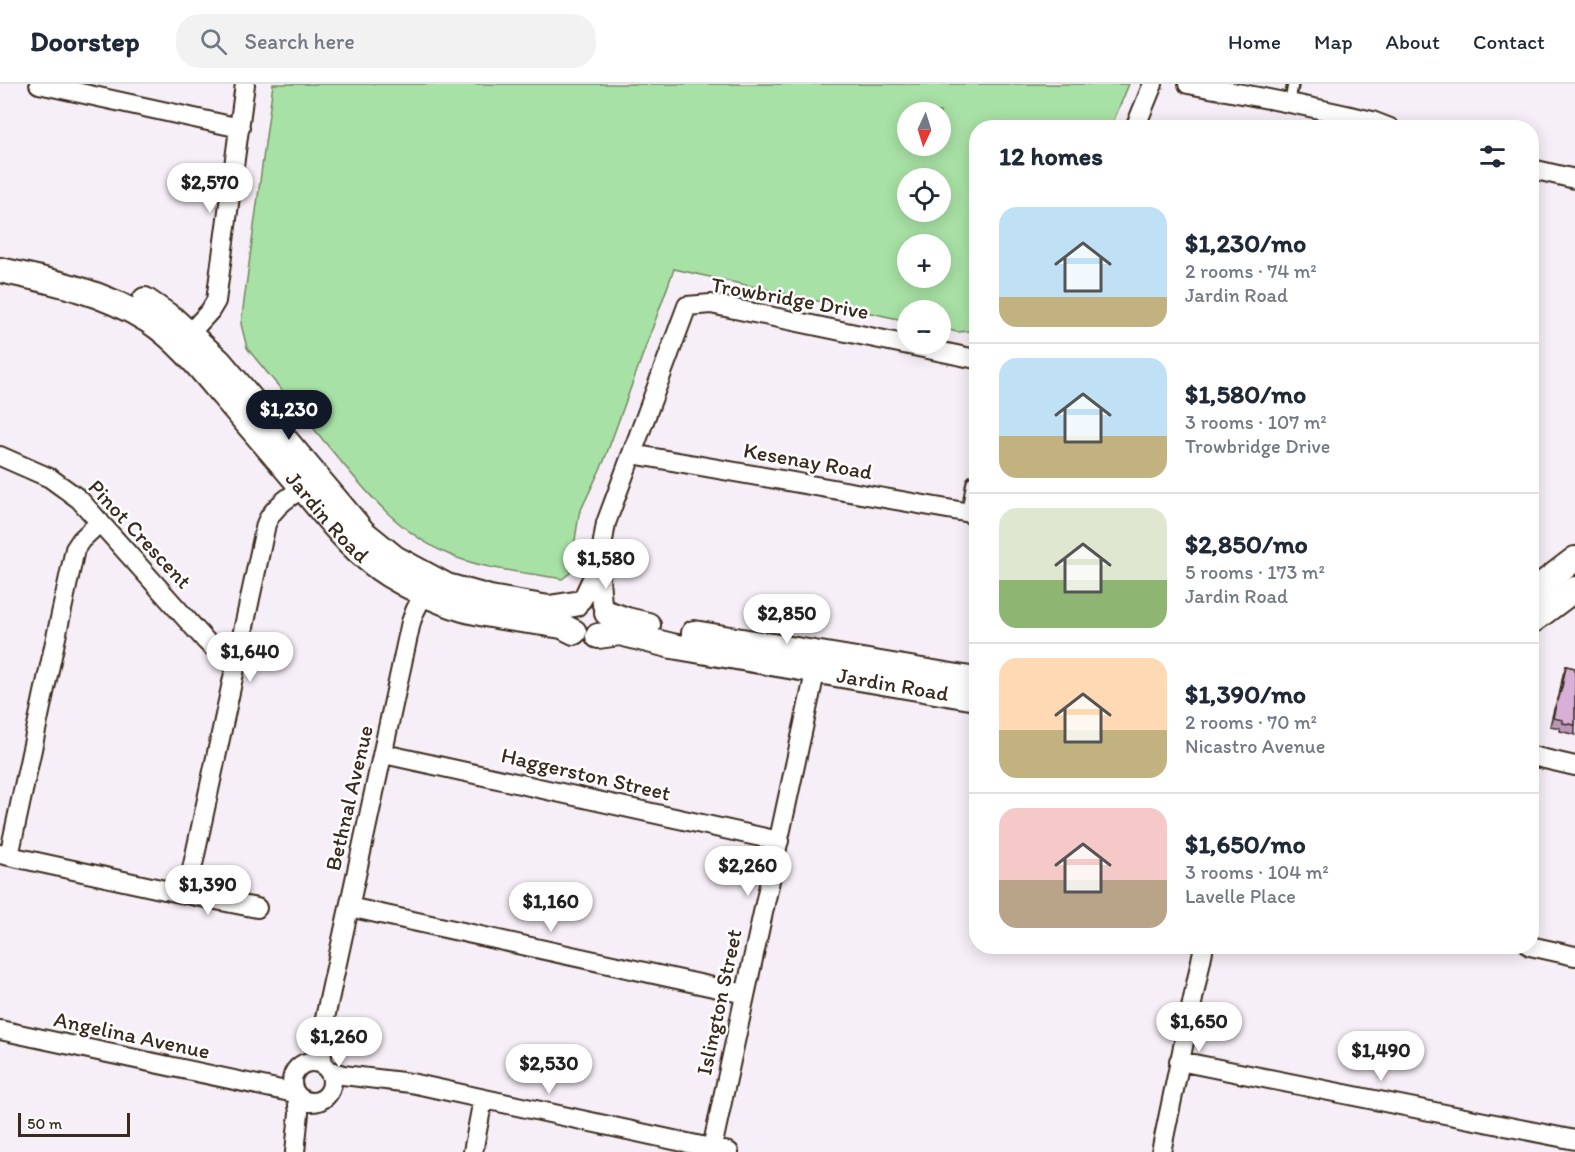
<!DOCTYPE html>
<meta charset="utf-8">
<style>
:root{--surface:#fff;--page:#f2f2f3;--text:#1f2937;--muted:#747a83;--line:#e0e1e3;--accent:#111827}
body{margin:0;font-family:Itim,sans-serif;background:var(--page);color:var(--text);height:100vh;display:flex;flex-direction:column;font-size:22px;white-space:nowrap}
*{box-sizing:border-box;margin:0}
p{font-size:20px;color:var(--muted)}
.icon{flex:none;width:33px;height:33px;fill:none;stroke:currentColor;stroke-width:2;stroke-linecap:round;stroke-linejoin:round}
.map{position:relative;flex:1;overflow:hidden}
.side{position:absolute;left:969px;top:36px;width:570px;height:834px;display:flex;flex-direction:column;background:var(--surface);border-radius:24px;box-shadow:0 3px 15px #0003}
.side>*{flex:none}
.needle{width:39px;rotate:184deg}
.fabs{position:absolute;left:897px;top:18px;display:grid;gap:12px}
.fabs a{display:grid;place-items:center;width:54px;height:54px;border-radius:50%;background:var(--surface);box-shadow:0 3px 15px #0003;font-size:30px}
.scale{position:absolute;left:18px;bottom:15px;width:112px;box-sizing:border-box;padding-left:6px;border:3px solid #3b2a1e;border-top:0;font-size:16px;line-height:21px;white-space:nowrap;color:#3b2a1e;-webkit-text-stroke:4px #fff;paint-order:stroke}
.price{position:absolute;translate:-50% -51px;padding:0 14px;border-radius:21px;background:#fff;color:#222;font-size:20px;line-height:39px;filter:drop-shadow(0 2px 3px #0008)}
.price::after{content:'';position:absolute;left:50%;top:36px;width:18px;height:14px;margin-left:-9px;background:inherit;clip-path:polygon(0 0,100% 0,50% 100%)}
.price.active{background:var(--accent);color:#fff}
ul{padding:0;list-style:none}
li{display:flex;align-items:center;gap:18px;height:150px;padding:0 30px}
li+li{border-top:2px solid var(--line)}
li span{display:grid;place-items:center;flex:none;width:168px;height:120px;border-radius:18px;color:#555}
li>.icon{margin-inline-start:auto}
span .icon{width:72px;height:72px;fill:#fffc;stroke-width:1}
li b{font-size:26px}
h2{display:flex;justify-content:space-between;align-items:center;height:72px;padding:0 30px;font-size:26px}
header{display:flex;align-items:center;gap:36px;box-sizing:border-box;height:84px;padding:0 30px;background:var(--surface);border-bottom:2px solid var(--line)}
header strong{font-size:28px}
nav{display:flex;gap:33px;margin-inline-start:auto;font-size:21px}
.search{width:420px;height:54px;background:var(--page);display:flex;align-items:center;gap:15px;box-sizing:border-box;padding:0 21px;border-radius:24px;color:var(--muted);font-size:22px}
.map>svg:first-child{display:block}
.green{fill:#a8e1a5;stroke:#728662;stroke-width:1.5;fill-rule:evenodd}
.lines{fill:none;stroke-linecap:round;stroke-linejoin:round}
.lane-casing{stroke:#3b2a1e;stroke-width:14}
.street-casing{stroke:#3b2a1e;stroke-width:22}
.secondary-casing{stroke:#3b2a1e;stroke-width:28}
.lane{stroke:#fff;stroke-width:9}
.street{stroke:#fff;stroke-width:18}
.secondary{stroke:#fff;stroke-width:24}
.wall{fill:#ba97b9;stroke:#3b2a1e;stroke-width:1.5}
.building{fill:#d8b0d7;stroke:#3b2a1e;stroke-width:1.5}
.labels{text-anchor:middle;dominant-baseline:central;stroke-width:5;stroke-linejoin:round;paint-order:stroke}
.street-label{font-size:22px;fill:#3b2a1e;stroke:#fff}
</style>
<header>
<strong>Doorstep</strong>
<div class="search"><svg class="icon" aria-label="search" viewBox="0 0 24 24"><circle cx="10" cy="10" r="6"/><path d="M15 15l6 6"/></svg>Search here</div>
<nav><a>Home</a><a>Map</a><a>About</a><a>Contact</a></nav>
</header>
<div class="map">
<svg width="1575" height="1068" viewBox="0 0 1575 1068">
<rect width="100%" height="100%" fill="#f7eff7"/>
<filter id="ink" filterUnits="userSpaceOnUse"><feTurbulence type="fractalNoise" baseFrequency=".0167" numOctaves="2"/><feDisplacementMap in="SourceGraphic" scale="12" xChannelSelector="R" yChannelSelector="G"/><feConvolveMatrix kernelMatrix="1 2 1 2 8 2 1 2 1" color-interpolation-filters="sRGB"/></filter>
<g filter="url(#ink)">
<path class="green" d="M273 0H1129L1111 43 976 44V175L971 247 957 248 941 244 940 226H908L907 237 674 185 604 377 579 430 570 489 562 495C525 488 485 486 450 471 395 448 360 400 323 356 298 325 272 295 247 264L241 240ZM908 28H940V62H908ZM908 94H940V128H908ZM940 160V194H908V160Z"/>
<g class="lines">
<g class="lane-casing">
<path id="lane" d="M1290 18 1293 0"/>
</g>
<g class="street-casing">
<path id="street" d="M39 0 240 44
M1188 0C1249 11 1311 22 1372 37L1371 44
M1372 37 1390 44
M1135 44 1153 0
M1532 85 1575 95
M181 259 210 227 216 217 245 0
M632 370 976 430
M0 372 50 394 79 415 206 557 210 561 238 568
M971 430 976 400
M582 516 598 482
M602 521 599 481 606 439 687 222 711 220 976 275
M384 670 779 757
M1532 672 1575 682
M0 770 165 806C179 806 184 802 191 790L266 440C274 420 295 409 313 398
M9 772 75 465 81 456 100 438
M170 807 257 824
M349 823 745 910
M1530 862 1575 872
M0 946 295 1009
M1179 977 1575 1056
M292 998a20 20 0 1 1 40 0a20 20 0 1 1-40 0Z
M323 981 321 966 322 948 411 538 415 527 429 499
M328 986 343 991 411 999 729 1068
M712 1064 818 575
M295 1068 299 1029 297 1012
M473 1068 483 1015
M1161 1068 1204 862"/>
</g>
<g class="secondary-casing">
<g id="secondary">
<path id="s1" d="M0 186C52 197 104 208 149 237 178 256 201 285 223 311 249 341 274 371 300 401 327 433 353 469 389 491 412 505 437 517 463 525 495 534 529 536 562 542L574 548"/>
<path d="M145 216 173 235 219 277 363 448 395 474 447 502 490 514 549 524 575 520"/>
<path d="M1532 508 1575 475"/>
<path d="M607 529 627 536 648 541"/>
<path d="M1532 537 1575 505"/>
<path d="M694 549 976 596"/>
<path id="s2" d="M598 552 620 549 672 562 976 614"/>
</g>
</g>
<use href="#lane" class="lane"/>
<use href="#street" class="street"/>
<use href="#secondary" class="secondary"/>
</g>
<path class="wall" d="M1566 582 1575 584V651L1560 647V644L1550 642 1554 625 1559 612 1563 591Z"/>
<path class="building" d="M1566 582 1575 584V641L1563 639V636L1553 634 1557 617H1558L1562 603Z"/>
</g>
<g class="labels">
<g class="street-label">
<text transform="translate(790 214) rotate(10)">Trowbridge Drive</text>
<text transform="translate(808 377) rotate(10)">Kesenay Road</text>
<text stroke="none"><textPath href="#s1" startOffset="424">Jardin Road</textPath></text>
<text transform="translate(140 450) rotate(47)">Pinot Crescent</text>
<text stroke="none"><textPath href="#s2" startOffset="300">Jardin Road</textPath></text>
<text transform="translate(586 690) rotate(13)">Haggerston Street</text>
<text transform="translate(349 714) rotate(-77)">Bethnal Avenue</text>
<text transform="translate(719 918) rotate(-78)">Islington Street</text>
<text transform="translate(132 951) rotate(12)">Angelina Avenue</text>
</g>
</g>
</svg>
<div class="fabs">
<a><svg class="needle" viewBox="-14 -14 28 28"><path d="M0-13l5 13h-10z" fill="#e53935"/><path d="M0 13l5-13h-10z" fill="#747a83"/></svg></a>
<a><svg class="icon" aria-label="locate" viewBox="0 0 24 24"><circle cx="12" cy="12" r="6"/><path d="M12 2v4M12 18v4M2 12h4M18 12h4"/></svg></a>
<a>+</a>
<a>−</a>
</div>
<div class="scale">50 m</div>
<b class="price" style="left:210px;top:130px">$2,570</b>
<b class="price active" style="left:289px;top:357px">$1,230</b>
<b class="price" style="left:606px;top:506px">$1,580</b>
<b class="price" style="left:787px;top:561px">$2,850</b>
<b class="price" style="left:250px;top:599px">$1,640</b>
<b class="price" style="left:748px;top:813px">$2,260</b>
<b class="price" style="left:208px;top:832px">$1,390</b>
<b class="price" style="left:551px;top:849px">$1,160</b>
<b class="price" style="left:1199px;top:969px">$1,650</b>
<b class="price" style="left:339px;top:984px">$1,260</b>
<b class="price" style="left:1381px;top:998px">$1,490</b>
<b class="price" style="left:549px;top:1011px">$2,530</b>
<section class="side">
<h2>12 homes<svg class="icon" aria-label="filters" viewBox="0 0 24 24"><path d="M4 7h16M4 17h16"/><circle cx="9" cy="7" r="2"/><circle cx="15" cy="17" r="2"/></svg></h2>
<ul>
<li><span style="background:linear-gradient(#bfe0f5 75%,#c2b280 0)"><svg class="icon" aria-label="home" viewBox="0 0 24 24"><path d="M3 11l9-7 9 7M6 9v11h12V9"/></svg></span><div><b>$1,230/mo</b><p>2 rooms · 74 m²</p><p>Jardin Road</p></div></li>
<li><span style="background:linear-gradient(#bfe0f5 65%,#c2b280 0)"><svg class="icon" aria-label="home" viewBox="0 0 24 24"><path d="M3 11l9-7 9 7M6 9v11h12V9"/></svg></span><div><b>$1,580/mo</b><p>3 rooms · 107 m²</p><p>Trowbridge Drive</p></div></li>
<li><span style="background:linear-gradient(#dfe7d0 60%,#8fb573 0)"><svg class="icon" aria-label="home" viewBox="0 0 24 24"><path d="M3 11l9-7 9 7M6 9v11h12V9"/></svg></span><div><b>$2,850/mo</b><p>5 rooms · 173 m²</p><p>Jardin Road</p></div></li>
<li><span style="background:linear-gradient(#ffd9b3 60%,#c2b280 0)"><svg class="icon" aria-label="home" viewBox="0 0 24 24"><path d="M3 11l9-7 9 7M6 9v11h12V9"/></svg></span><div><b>$1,390/mo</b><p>2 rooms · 70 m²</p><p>Nicastro Avenue</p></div></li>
<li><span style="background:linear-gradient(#f6c9c9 60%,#b9a48a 0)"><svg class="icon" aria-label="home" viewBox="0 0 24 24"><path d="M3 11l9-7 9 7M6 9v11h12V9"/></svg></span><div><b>$1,650/mo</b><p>3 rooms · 104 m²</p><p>Lavelle Place</p></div></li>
</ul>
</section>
</div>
